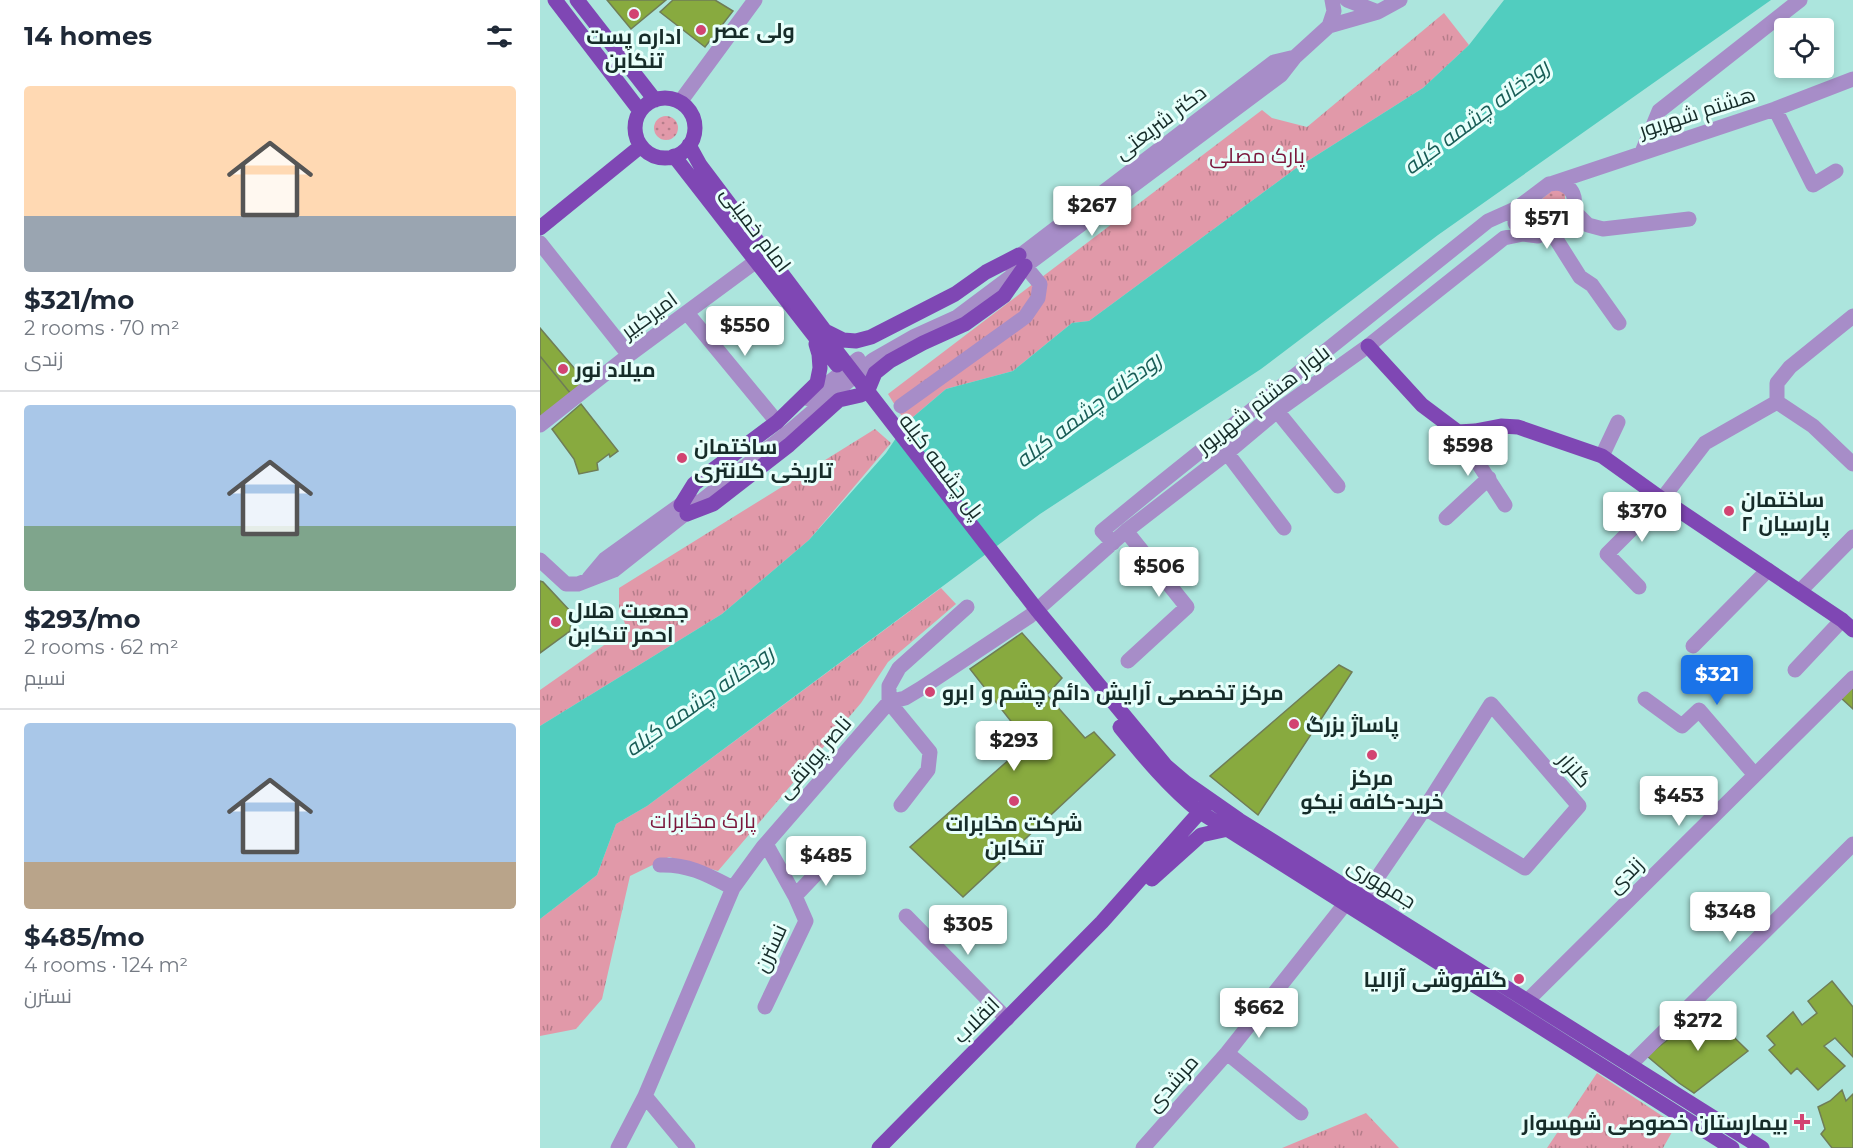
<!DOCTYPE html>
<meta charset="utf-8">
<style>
:root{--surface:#fff;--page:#f6f6f7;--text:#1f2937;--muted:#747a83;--line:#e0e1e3;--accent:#1a73e8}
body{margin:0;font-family:Montserrat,Cairo,sans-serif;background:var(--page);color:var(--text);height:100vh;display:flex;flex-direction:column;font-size:22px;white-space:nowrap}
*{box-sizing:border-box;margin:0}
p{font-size:20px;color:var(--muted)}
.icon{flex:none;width:33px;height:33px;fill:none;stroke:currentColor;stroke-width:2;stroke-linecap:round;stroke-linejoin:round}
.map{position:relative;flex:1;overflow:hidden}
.sheet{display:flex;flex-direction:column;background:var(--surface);width:540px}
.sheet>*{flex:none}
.tools{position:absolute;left:1234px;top:18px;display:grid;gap:12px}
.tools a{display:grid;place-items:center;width:60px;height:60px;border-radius:6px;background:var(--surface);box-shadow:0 3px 9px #0003;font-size:30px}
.price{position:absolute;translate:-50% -51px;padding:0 14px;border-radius:6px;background:#fff;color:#222;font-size:20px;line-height:39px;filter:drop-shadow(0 2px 3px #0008)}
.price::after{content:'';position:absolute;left:50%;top:36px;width:18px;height:14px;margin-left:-9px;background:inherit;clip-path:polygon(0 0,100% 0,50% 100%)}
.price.current{background:var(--accent);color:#fff}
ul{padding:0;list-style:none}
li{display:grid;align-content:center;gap:12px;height:318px;padding:0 24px}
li+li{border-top:2px solid var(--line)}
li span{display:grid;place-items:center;height:186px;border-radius:6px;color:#555}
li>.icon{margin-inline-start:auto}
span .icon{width:108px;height:108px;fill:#fffc;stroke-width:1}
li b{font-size:26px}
h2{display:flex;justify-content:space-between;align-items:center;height:72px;padding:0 24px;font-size:26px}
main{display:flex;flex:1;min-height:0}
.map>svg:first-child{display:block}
.grass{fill:url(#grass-dots)}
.park{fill:url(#park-tufts)}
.water{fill:#51cdbf}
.building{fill:#88aa3f;stroke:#6f7d57;stroke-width:1.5}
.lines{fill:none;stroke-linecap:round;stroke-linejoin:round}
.minor{stroke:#a78dc8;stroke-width:15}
.major{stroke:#7f47b4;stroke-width:15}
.poi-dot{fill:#d24472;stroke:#e8fffb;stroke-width:2}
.labels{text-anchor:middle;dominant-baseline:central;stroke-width:6;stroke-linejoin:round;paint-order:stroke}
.poi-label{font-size:21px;font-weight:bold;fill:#162c29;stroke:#e8fffb;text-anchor:start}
.street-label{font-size:21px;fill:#162c29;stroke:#e8fffb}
.park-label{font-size:21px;fill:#7a163b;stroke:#e8fffb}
.water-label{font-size:22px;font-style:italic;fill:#195e57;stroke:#e8fffb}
</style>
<main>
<section class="sheet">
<h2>14 homes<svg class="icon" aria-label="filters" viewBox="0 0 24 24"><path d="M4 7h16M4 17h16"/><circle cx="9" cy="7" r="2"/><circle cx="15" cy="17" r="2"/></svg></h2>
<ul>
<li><span style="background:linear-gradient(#ffd9b3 70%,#9aa5b1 0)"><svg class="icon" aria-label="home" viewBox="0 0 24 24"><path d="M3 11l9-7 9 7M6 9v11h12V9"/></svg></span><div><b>$321/mo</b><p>2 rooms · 70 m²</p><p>زندی</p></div></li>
<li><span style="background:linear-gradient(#a9c7e8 65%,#7fa58c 0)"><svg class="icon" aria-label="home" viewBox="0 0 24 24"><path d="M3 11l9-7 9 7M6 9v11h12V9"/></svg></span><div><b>$293/mo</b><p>2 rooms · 62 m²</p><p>نسیم</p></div></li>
<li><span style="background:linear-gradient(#a9c7e8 75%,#b9a48a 0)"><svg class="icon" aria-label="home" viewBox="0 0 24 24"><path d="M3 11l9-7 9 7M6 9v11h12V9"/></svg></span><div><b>$485/mo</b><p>4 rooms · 124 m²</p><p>نسترن</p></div></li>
</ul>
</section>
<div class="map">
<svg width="1313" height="1148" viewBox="0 0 1313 1148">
<defs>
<pattern id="grass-dots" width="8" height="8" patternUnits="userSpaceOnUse" patternTransform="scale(1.5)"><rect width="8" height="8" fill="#e199a9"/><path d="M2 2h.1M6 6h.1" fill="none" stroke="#b57d8a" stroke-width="1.8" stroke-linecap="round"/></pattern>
<pattern id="park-tufts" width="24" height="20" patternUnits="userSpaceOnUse" patternTransform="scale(1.5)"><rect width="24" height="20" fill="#e199a9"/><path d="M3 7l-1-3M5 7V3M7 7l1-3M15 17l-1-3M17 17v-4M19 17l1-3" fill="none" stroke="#b57d8a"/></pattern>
</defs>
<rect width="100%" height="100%" fill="#ace5dd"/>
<path class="grass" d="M114 128a12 12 0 1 1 24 0a12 12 0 1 1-24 0Z
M1014 189 1025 193V205L997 227 987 228 983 223 982 215Z"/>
<path class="park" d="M904 13 929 45 883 88 755 169 549 321 532 323 473 371 406 389 366 423 348 394 722 110 732 118 767 127Z
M335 429 351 443 269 540 182 614 0 726V690L87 629 79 608V588Z
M401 588 416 604 348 662 321 703 178 871 129 857 90 876 62 999 36 1029 0 1036V919L57 875 76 824 107 806Z
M1057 1073 1136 1125 1123 1148H1007Z
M826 1113 859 1148H742Z"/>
<path class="water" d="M964 0H1231L898 235 721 369 500 514 107 806 76 824 57 875 0 919V726L182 614 269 540 346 453 366 423 406 389 473 371 532 323 549 321 755 169 883 88 929 45Z"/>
<path class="building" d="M67 0H126L91 29Z
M133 0H175L193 11 165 47 120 12Z
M0 328 47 383 31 394 0 356Z
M0 356 31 394 0 417Z
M41 404 78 451 70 457 69 454 57 463 58 470 39 474 34 459 12 429Z
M0 581 3 582 32 613 30 631 0 653Z
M482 633 522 678 507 695 545 738 554 732 575 755 423 897 370 847 488 743 430 669Z
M799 665 812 672 718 815 670 776Z
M1313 685V709L1301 698Z
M1292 981 1313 1007V1057L1295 1038 1284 1046 1305 1066 1278 1090 1257 1068 1251 1074 1229 1050 1235 1045 1227 1036 1253 1012 1262 1025 1277 1013 1268 1001Z
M1166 1010 1208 1051 1154 1093 1139 1083 1107 1056Z
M1302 1090 1306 1101 1313 1094V1148H1292L1281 1134 1285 1129 1278 1107 1290 1101Z"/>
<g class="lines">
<path class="minor" d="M807 0 838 12
M789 26 794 11 792 0
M140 102 215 0
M1235 109 1273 185 1296 171
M1102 152 1119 111 1260 0
M1013 183 1235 109 1313 79
M1017 183C1024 184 1030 187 1033 194 1041 213 1011 227 998 236L983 234 975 223 977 208 1009 184Z
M1032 209 1048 225 1063 229 1149 219
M1009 228 1040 277 1052 285 1079 323
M0 243 89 355
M469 264 734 62 755 57
M147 313 237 422
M269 399 318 359
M1237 402 1273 426 1313 464
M361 406 485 317 498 298 500 284 485 266
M737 411 798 486
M0 425 89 355 215 262
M918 432 965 505
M687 453 744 528
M1062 456 1078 422
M906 518 949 478
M586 531 647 607 588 661
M573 543 562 531 612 490 948 221 977 208
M0 560 26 584H38L74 570 250 431 333 360 375 336 417 317 433 305 741 75 755 57 789 26 838 12 860 0
M49 578 65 559 150 498
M1099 587 1067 554 1122 499 1165 443 1237 402V383L1250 367 1313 316
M1260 591 1313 537
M1153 646 1228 570
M1255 670 1302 620
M1105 699 1142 726 1159 710 1215 775
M349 702 390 752 388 770 361 805
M349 702V686L359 668 427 607
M120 865C149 864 168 875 193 888
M255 896 293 856
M824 897 885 808 951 704 1039 806 985 868 885 808
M366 916 467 1019
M988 1000 1313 678
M225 1007 266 921 255 896 226 844
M687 1053 761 1113
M1090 1065 1313 844
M105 1096 148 1148
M78 1148 105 1096 193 888 223 847 349 702 365 698 380 689 490 616 586 531 687 453 737 411 828 346 964 238 983 234
M603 1148 687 1053 805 904"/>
<path class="major" d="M15 0 100 111
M37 0 115 100
M95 128a30 30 0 1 1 60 0a30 30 0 1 1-60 0Z
M149 145 160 165 285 331 295 349 497 610 626 766 646 783 699 820 1222 1148
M134 156 297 365
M0 228 101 146
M285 331 303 340 316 341 331 337 415 294 446 272 479 255
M828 346 882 405 918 432 935 431 961 426 978 427 1062 456 1122 499 1302 620 1313 630
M328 390 335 373 350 361 383 343 425 324 464 296 485 266
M141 505 154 484 237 422 277 383 280 368 279 354 276 344
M147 514 173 504 249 445 299 400 321 395
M580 727C605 758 629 787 660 812L1192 1148
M612 879 661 835 688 829
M339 1148 562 922 666 805"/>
</g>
<g class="poi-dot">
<circle cx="94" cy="14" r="6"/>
<circle cx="161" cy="30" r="6"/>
<circle cx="23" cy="369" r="6"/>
<circle cx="142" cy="458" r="6"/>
<circle cx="1189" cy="511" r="6"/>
<circle cx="16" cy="622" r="6"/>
<circle cx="390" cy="692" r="6"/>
<circle cx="754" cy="724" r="6"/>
<circle cx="832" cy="755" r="6"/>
<circle cx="474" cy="801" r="6"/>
<circle cx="979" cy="979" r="6"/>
<path d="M1259 1113h6v6h6v6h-6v6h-6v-6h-6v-6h6z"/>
</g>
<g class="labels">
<g class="poi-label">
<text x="173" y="30">ولی عصر</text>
<text x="94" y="36" text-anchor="middle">اداره پست<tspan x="94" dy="24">تنکابن</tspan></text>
<text x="35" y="369">میلاد نور</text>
<text x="154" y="446">ساختمان<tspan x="154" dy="24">تاریخی کلانتری</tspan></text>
<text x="1201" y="499">ساختمان<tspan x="1201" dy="24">پارسیان ۲</tspan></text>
<text x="28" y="610">جمعیت هلال<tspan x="28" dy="24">احمر تنکابن</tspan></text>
<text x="402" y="692">مرکز تخصصی آرایش دائم چشم و ابرو</text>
<text x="766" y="724">پاساژ بزرگ</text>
<text x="832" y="777" text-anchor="middle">مرکز<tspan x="832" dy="24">خرید-کافه نیکو</tspan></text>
<text x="474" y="823" text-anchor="middle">شرکت مخابرات<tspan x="474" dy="24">تنکابن</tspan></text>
<text x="967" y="979" text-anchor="end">گلفروشی آزالیا</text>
<text x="1248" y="1122" text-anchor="end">بیمارستان خصوصی شهسوار</text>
</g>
<g class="street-label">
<text transform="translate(1157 112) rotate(-18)">هشتم شهریور</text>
<text transform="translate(620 122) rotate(-37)">دکتر شریعتی</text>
<text transform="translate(216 229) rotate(53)">امام خمینی</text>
<text transform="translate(109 315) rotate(-36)">امیرکبیر</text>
<text transform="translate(723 399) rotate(-38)">بلوار هشتم شهریور</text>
<text transform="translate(402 466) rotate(53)">پل چشمه کیله</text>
<text transform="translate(274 757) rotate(-49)">ناصر پورتقی</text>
<text transform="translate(1035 770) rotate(49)">گلزار</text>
<text transform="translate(1085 875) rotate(-45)">زندی</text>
<text transform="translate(842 883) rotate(32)">جمهوری</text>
<text transform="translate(230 948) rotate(-65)">نسترن</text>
<text transform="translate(436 1020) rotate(-45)">انقلاب</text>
<text transform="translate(632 1083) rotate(-49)">مرشدی</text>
</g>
<g class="park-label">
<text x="717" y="155">پارک مصلی</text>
<text x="163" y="820">پارک مخابرات</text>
</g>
<g class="water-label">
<text transform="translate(936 117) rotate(-37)">رودخانه چشمه کیله</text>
<text transform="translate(548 410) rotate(-37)">رودخانه چشمه کیله</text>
<text transform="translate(159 701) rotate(-35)">رودخانه چشمه کیله</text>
</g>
</g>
</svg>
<div class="tools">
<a><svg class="icon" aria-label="locate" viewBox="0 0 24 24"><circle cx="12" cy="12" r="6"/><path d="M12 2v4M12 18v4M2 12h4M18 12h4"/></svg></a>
</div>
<b class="price" style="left:552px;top:237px">$267</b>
<b class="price" style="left:1007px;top:250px">$571</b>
<b class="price" style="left:205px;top:357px">$550</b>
<b class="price" style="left:928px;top:477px">$598</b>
<b class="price" style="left:1102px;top:543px">$370</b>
<b class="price" style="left:619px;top:598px">$506</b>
<b class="price current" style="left:1177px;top:706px">$321</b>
<b class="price" style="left:474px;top:772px">$293</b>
<b class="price" style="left:1139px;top:827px">$453</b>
<b class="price" style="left:286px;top:887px">$485</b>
<b class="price" style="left:1190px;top:943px">$348</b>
<b class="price" style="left:428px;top:956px">$305</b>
<b class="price" style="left:719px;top:1039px">$662</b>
<b class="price" style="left:1158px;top:1052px">$272</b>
</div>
</main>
